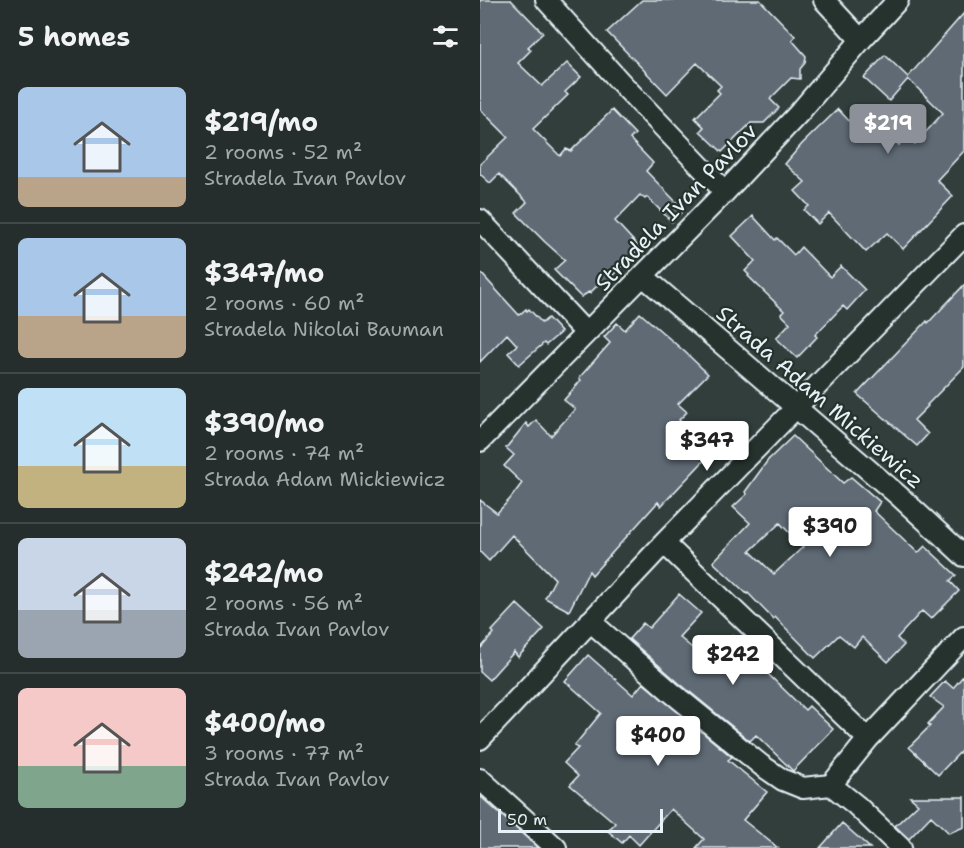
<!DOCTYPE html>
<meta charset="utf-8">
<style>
:root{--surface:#252e2c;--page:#313a38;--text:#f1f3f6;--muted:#a3a8a9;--line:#424a48;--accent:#8c9099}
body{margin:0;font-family:"Shantell Sans",sans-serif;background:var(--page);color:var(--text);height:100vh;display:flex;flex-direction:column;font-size:22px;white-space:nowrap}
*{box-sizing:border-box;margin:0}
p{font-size:20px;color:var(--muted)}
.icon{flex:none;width:33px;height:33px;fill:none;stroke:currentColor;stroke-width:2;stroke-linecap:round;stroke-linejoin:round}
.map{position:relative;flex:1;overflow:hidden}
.panel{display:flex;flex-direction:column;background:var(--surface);width:480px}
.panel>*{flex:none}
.scale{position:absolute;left:18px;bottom:15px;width:165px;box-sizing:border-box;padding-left:6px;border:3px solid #e8f1f8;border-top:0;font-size:16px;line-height:21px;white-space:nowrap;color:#e8f1f8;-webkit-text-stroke:4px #26332d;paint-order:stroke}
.price{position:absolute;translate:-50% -51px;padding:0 14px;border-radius:6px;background:#fff;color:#222;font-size:20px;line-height:39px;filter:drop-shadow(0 2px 3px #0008)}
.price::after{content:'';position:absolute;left:50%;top:36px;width:18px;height:14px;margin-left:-9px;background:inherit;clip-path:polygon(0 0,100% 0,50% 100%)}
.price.current{background:var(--accent);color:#fff}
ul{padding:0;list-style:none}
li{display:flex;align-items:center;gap:18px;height:150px;padding:0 18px}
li+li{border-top:2px solid var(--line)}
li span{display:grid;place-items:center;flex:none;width:168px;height:120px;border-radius:9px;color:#555}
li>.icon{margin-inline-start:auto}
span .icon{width:72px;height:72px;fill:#fffc;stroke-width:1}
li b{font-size:26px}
h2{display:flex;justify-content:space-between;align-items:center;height:72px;padding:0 18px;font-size:26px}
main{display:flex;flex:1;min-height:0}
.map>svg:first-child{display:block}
.building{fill:#5f6a74;stroke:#e8f1f8;stroke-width:1.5;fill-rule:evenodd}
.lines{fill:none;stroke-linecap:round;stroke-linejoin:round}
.minor-casing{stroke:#e8f1f8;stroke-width:24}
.minor{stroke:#26332d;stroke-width:20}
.labels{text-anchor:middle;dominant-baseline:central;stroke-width:4.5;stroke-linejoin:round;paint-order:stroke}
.street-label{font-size:22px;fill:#e8f1f8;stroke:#26332d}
</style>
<main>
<section class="panel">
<h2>5 homes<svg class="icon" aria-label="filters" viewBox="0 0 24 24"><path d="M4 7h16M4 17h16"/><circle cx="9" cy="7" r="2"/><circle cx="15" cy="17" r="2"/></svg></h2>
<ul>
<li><span style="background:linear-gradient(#a9c7e8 75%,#b9a48a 0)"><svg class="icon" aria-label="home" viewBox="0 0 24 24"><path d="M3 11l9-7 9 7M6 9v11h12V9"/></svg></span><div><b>$219/mo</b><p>2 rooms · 52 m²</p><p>Stradela Ivan Pavlov</p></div></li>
<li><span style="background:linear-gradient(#a9c7e8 65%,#b9a48a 0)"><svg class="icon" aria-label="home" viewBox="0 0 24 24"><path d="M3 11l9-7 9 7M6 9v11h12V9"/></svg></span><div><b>$347/mo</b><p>2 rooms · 60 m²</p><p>Stradela Nikolai Bauman</p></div></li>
<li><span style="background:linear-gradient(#bfe0f5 65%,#c2b280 0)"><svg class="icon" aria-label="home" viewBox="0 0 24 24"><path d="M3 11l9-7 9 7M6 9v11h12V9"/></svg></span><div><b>$390/mo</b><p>2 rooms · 74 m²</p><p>Strada Adam Mickiewicz</p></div></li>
<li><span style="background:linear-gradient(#c9d6e8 60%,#9aa5b1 0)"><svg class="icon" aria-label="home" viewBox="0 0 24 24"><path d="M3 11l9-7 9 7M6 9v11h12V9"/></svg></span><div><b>$242/mo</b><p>2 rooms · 56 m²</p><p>Strada Ivan Pavlov</p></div></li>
<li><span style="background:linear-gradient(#f6c9c9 65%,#7fa58c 0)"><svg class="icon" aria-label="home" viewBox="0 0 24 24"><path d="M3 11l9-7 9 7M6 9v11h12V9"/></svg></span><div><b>$400/mo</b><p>3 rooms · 77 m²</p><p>Strada Ivan Pavlov</p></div></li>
</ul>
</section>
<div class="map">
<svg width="484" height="848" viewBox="0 0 484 848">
<rect width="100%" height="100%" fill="#313e3b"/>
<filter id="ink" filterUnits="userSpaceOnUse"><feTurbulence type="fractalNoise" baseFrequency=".0167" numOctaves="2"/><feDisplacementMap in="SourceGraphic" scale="12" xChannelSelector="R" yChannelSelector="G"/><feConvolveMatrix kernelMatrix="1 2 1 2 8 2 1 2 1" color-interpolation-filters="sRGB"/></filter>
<g filter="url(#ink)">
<path class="building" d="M0 0H31L63 33 48 47 51 50 38 63 62 86 87 63 101 77 85 92 88 95 53 129 80 156 86 149 91 151 132 110 155 134 150 139 173 163 166 171 204 210 192 222 167 197 165 199 160 195 135 221 160 248 124 284 122 281 110 293 109 292 101 297 74 270 85 260 65 242 36 213 47 202 19 174 10 183 0 174V164L28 137 0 109Z
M162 0H280L315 36 312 40 326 56 325 63 320 69V79L311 78 290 99 299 108 284 123H271L242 152 220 131 224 127 215 118 240 93 237 90 241 86 217 63 187 94 127 32Z
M484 13V151L457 180 473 196 423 249 407 233 386 252 349 213 338 224 324 210 329 206 315 191 325 182 305 164 322 144 358 109 371 123 381 112 419 145 426 135 435 144 463 113 428 79 409 101 384 78 405 55 428 77Z
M273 216 295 240 297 238 314 255 321 247 350 277 361 266 385 290 367 310 363 306 335 335 337 337 317 358 296 338 310 323 301 314 304 311 268 276 269 275 265 271 275 261 252 236Z
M0 272 39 315 46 309 47 311 49 309 62 323 68 318 81 332 66 345 64 343 39 365 28 353 37 345 27 334 0 362Z
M484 285V367L447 405 448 406 434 420 448 434 437 446 377 394 447 321 448 323Z
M160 313 205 352 228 374 198 404 207 412 199 420 233 451 181 506 178 502 112 575 109 571 89 611 65 598 75 579 32 535 9 561 0 552V500L17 513 30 499 42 483 24 466 34 455 26 448 46 423 49 427 56 420 71 436 95 409 84 400 101 380 99 378 130 343 124 337 137 323 145 330Z
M313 436 363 483 371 477 400 502 394 511 438 553 445 546 476 575 470 581 479 591 451 619 442 611 417 638 424 645 408 662 382 637 374 647 359 635 335 658 295 617 293 619 268 593 267 594 233 562 270 523 253 507 267 494 265 492 288 460ZM300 523 323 547 294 574 270 551Z
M199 594 221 613 199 637 228 661 252 635 274 655 272 658 286 672 325 710 329 706 353 729 313 771 276 735 270 741 199 683 149 639 163 623 169 628Z
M37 604 64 629 38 657 34 652 9 680 0 672V649L14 633 12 631Z
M108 655 153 695 163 683 252 757 248 760 287 792 263 820 298 848H216L224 839 191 809 159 845 149 835 142 843 128 831 135 823 90 785 98 776 84 763 98 748 94 746 121 713 85 681Z
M484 675V748L458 775 429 747 450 726 448 724 464 707 450 697 465 681 473 688Z
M0 796 58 848H0Z
M430 797H484V827L469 833 451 816 429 839 415 826 438 804Z
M362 823 390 848H340Z"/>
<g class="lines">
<g class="minor-casing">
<path id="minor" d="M66 0 144 86 245 192
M344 0 381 40
M0 220 106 333
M163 276 419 496 484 556
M0 441 245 192 319 113 381 40 418 0
M184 543 388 739
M110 621 191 692 281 765 303 780 323 788 351 785 376 805 421 848
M0 739 184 543 484 235
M0 779 76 848
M351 785 388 739 484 637"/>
</g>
<use href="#minor" class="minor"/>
</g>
</g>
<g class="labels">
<g class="street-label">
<text transform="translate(196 207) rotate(-46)">Stradela Ivan Pavlov</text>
<text transform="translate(340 397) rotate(41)">Strada Adam Mickiewicz</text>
</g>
</g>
</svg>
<div class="scale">50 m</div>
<b class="price current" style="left:408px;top:155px">$219</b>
<b class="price" style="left:227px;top:472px">$347</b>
<b class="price" style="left:350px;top:558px">$390</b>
<b class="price" style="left:253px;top:686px">$242</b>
<b class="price" style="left:178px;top:767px">$400</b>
</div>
</main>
